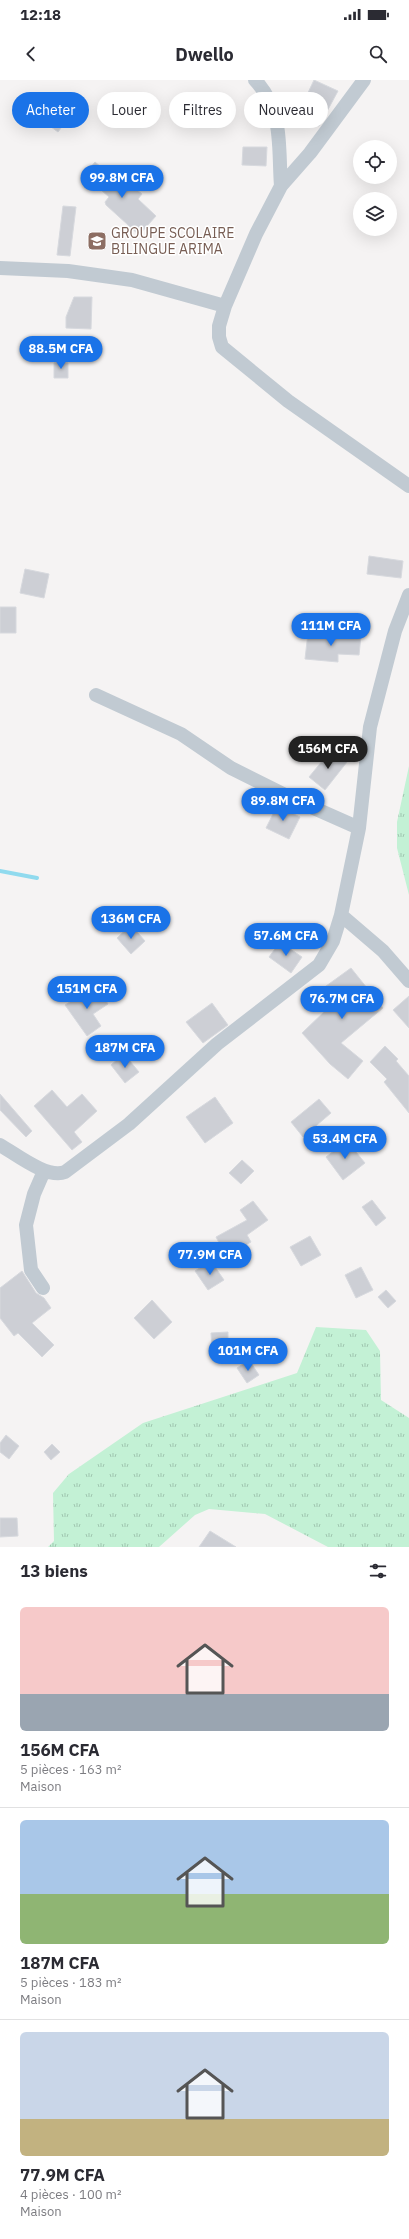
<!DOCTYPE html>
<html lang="fr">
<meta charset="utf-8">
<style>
:root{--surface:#fff;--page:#f7f7f7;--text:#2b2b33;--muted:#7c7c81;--line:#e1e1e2;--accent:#1a73e8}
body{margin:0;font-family:"IBM Plex Sans",sans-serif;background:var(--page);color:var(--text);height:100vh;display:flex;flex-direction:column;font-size:15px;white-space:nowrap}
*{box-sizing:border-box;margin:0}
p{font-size:13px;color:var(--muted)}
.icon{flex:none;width:22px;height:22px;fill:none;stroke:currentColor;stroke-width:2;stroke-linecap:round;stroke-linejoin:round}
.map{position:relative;height:1467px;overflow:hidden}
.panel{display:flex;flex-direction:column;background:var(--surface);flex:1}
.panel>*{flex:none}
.top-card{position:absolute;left:12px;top:12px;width:385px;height:36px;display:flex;gap:8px}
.fabs{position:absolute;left:353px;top:60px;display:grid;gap:8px}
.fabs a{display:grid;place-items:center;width:44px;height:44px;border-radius:50%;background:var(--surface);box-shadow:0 4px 16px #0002;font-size:20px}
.price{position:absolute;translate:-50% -34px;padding:0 9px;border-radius:14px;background:var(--accent);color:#fff;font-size:13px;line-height:26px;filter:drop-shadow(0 1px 2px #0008)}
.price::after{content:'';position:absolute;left:50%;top:24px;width:12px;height:9px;margin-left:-6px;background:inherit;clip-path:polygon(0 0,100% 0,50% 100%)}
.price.selected{background:#222;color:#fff}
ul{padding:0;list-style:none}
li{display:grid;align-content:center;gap:8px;height:212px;padding:0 20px}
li+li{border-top:1px solid var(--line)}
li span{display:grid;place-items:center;height:124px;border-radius:6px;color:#555}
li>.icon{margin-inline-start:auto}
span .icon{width:72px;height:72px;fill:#fffc;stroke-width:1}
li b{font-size:17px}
h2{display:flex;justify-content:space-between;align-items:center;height:48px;padding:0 20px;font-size:17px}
.pill{padding:0 14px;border-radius:18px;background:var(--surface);box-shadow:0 4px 16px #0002;font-size:14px;line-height:36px}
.pill.selected{background:var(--accent);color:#fff}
.status{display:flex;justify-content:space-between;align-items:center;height:28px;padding:0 20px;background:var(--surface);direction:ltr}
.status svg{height:11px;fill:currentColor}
header{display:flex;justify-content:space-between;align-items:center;height:52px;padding:0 20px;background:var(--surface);font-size:18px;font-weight:700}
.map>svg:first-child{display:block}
.grass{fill:url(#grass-tufts)}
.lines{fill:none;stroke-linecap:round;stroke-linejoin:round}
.stream{stroke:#90daee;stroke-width:4}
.building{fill:#cdcfd5;stroke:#d7d9de}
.minor{stroke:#c1cad2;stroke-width:14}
.labels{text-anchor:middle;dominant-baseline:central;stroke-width:3;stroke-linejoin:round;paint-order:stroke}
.education-label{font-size:14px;fill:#785e54;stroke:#fff;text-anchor:start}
</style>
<div class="status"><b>12:18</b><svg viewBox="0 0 49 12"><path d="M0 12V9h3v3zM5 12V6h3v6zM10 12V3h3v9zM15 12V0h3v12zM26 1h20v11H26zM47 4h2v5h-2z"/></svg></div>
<header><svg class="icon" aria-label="back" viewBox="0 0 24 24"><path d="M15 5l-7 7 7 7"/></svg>Dwello<svg class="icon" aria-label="search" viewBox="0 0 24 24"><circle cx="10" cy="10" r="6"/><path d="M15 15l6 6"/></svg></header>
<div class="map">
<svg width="409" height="1467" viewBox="0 0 409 1467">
<defs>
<pattern id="grass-tufts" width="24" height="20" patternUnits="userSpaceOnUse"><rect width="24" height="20" fill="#c3f1d5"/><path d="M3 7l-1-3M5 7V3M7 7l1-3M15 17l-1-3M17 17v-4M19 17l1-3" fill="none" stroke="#a0c6b0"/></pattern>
</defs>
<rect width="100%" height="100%" fill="#f5f3f3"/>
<path class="grass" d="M409 686V815L397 768V742Z
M316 1247 366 1250 380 1271 381 1320 409 1338V1467H328L265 1434 209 1429 195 1435 159 1467H48L54 1461 53 1413 69 1394 143 1343 297 1293Z"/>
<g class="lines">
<path class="stream" d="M0 791 37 798"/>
</g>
<path class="building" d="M314 0 338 11 319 46 297 36Z
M43 28 64 44 58 52 36 36Z
M243 67H267L266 86 242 85Z
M95 82 120 103 123 99 142 114 138 119 156 136 139 155 106 125 105 122 109 117 84 95Z
M63 126 76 127 70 176 57 175Z
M74 217H92L91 249 66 248V237Z
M54 283H68V298H54Z
M369 476 403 481 401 498 367 494Z
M25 489 49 494 44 518 20 513Z
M0 527H16V553H0Z
M308 553 349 557V555L361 556 359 575 338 574V582L305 579Z
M332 669 347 682 325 710 309 697Z
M277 726 300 737 289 759 266 748Z
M131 845 145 861 131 874 117 858Z
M280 862 302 877 291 893 269 877Z
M351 888 383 928 341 963 363 981 348 999 330 984 302 953 327 929 315 914Z
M96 906 108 924 93 934 101 946 87 956 65 925Z
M409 916V948L393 930Z
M212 923 228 945 203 963 186 942Z
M385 966 398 979 396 981 409 996V1033L384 1002 387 999 370 982Z
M124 974 139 992 125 1003 111 985Z
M52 1010 67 1027 82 1014 97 1031 74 1052 82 1062 72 1070 34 1026Z
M0 1014 32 1051 26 1057 0 1030Z
M215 1017 233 1043 205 1063 186 1037Z
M319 1019 331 1033 303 1057 291 1042Z
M347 1061 365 1083 343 1100 326 1077Z
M242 1080 254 1091 241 1104 229 1093Z
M372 1120 386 1138 376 1146 362 1127Z
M253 1121 268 1140 247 1155 251 1162 226 1176 216 1157 247 1140 240 1130Z
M310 1156 321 1175 301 1186 290 1167Z
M211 1181 224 1200 208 1210 195 1191Z
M361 1187 373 1210 356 1218 345 1195Z
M22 1191 36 1213 44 1218 51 1228 32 1243 54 1265 42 1277 18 1253 14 1256 0 1238V1208Z
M386 1210 396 1221 388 1228 378 1217Z
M152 1220 172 1242 154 1259 134 1238Z
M228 1252V1268L212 1269 211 1253Z
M249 1280 259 1295 247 1303 237 1288Z
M6 1355 19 1366 9 1379 0 1372V1363Z
M52 1364 60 1372 51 1380 44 1372Z
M0 1438H17L18 1456 0 1457Z
M210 1451 236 1467H199Z"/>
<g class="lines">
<path class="minor" d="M255 0C284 31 278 66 281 106
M364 0 310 73 281 106 256 154 225 226 219 246V257L222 267 288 321 409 406
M0 188 68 191 132 200 225 226
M96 615 181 654 231 688 289 717 359 748
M341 835 383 871 409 901
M0 1065C16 1074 47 1099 65 1092L129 1044 217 964 319 885 333 861 341 835 359 748 370 647 395 551 409 515
M43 1208 31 1190 26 1145 34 1114 44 1091"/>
</g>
<defs>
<g id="school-square" transform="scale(1)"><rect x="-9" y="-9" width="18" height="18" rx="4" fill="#8d6e63" stroke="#fff"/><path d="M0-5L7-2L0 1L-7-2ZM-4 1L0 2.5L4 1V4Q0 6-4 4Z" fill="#fff"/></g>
</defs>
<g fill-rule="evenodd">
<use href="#school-square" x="97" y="161"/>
</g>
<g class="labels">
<g class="education-label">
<text x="111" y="153">GROUPE SCOLAIRE<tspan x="111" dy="16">BILINGUE ARIMA</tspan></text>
</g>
</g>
</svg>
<div class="fabs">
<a><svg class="icon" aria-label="locate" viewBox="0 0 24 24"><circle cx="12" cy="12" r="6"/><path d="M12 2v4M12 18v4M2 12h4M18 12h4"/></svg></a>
<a><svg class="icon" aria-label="layers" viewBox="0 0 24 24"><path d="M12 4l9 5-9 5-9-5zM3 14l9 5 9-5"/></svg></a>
</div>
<b class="price" style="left:122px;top:119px">99.8M CFA</b>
<b class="price" style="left:61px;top:290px">88.5M CFA</b>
<b class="price" style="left:331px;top:567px">111M CFA</b>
<b class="price selected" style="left:328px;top:690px">156M CFA</b>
<b class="price" style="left:283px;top:742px">89.8M CFA</b>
<b class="price" style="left:131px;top:860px">136M CFA</b>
<b class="price" style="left:286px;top:877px">57.6M CFA</b>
<b class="price" style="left:87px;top:930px">151M CFA</b>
<b class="price" style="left:342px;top:940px">76.7M CFA</b>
<b class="price" style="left:125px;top:989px">187M CFA</b>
<b class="price" style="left:345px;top:1080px">53.4M CFA</b>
<b class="price" style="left:210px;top:1196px">77.9M CFA</b>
<b class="price" style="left:248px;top:1292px">101M CFA</b>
<div class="top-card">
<a class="pill selected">Acheter</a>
<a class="pill">Louer</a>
<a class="pill">Filtres</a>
<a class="pill">Nouveau</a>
</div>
</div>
<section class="panel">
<h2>13 biens<svg class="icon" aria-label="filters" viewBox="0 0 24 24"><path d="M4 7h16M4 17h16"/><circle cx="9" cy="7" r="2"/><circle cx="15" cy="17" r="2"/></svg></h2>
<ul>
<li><span style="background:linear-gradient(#f6c9c9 70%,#9aa5b1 0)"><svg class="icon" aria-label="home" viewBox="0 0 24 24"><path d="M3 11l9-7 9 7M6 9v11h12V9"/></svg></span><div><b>156M CFA</b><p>5 pièces · 163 m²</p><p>Maison</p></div></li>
<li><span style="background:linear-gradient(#a9c7e8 60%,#8fb573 0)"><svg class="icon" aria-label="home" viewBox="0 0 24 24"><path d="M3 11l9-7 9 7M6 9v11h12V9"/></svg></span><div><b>187M CFA</b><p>5 pièces · 183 m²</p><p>Maison</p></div></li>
<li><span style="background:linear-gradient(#c9d6e8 70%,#c2b280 0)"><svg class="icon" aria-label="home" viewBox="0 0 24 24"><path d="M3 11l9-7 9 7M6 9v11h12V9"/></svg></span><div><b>77.9M CFA</b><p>4 pièces · 100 m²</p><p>Maison</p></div></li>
</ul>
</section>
